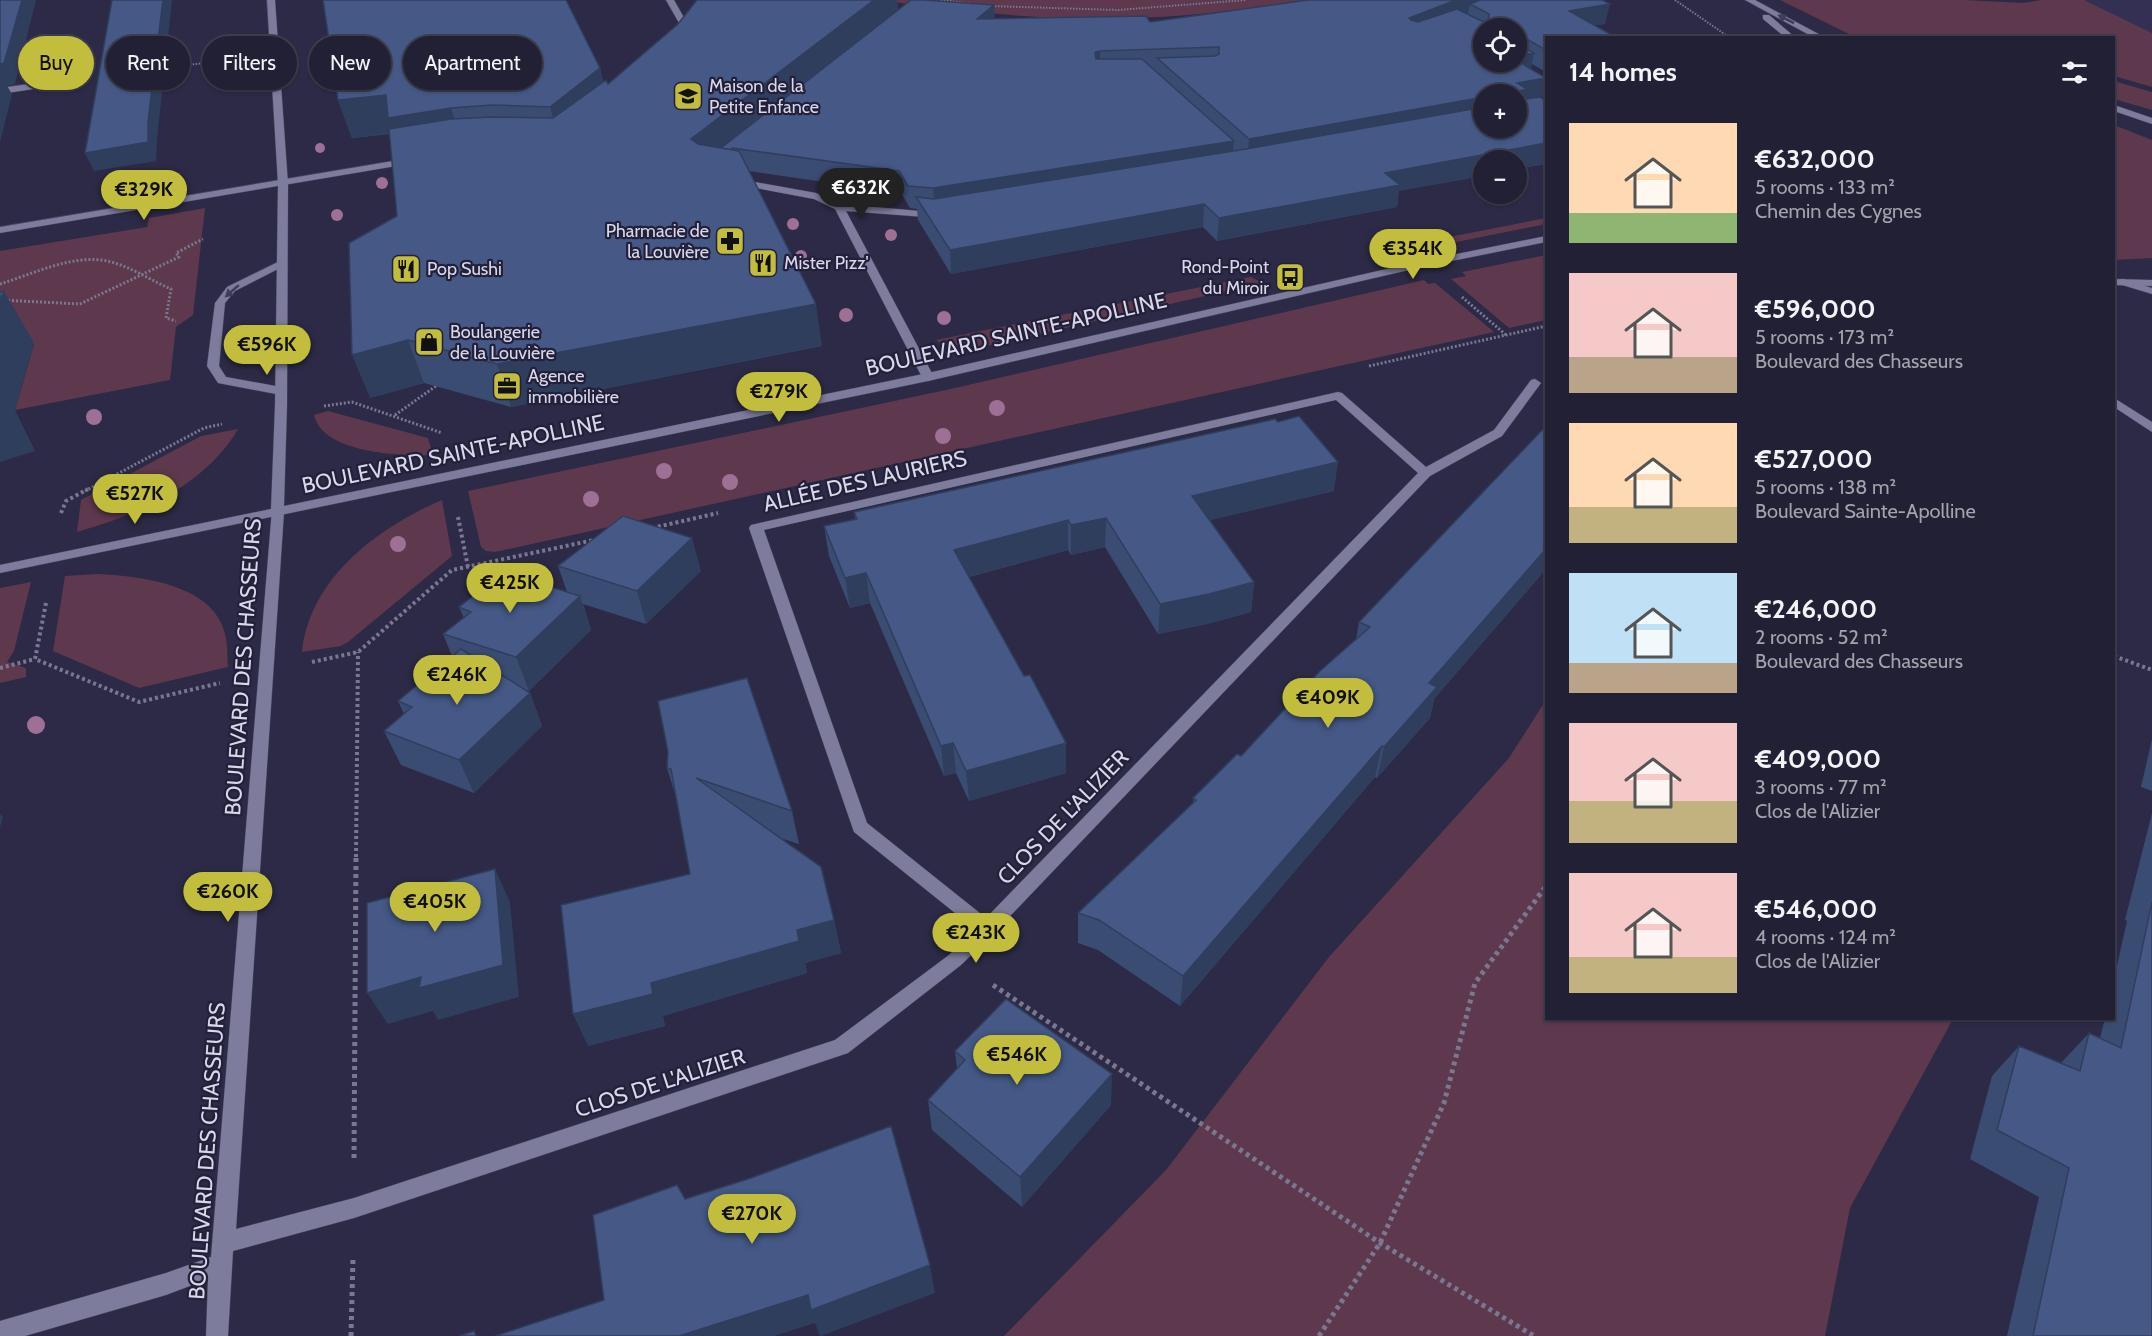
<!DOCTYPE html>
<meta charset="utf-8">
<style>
:root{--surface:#212034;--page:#2d2d40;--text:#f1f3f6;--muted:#a2a3ac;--line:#3e3e4f;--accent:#c3bd3e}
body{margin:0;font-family:Cabin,sans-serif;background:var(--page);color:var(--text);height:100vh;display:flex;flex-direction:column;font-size:22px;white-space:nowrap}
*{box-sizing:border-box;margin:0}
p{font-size:20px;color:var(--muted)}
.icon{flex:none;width:33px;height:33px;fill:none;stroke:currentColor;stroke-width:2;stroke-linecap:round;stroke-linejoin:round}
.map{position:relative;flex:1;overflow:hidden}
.side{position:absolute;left:1545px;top:36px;width:570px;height:984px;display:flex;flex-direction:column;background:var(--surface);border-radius:0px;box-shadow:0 2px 4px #0004,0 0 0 2px var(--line)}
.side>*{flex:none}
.guide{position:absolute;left:18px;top:36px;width:570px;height:54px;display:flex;gap:12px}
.tools{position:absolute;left:1473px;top:18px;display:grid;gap:12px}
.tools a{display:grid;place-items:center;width:54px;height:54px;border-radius:50%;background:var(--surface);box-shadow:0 2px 4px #0004,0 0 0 2px var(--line);font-size:30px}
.price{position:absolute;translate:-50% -51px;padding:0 14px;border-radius:21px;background:var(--accent);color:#111;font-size:20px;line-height:39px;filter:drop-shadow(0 2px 3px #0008)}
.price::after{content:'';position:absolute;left:50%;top:36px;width:18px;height:14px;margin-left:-9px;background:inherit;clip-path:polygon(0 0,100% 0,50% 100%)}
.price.active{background:#222;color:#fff}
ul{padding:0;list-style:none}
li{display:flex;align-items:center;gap:18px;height:150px;padding:0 24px}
li span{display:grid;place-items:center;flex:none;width:168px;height:120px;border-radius:0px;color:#555}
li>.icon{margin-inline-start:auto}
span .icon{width:72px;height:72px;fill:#fffc;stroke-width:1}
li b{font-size:26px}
h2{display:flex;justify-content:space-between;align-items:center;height:72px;padding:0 24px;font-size:26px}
.chip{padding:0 21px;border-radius:27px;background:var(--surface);box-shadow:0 2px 4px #0004,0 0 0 2px var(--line);font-size:21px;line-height:54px}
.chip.active{background:var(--accent);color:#111}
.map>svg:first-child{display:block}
.built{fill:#333053}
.green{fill:#5e384d}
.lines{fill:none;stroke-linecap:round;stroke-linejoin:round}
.service-casing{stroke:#48455d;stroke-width:1}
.minor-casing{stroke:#48455d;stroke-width:1}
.tertiary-casing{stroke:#48455d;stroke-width:1}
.secondary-casing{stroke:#48455d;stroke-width:1}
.path-far3{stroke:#7a7890;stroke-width:2;stroke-dasharray:1.5 1.5;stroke-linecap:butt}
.path-far2{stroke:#7a7890;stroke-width:3;stroke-dasharray:2 2;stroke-linecap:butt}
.path-far1{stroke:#7a7890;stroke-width:4;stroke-dasharray:3 3;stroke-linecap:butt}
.path{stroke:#7a7890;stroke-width:5;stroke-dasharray:4 4;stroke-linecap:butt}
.service{fill:#7d7c9d;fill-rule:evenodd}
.minor{fill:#7d7c9d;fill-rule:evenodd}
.tertiary{fill:#7d7c9d;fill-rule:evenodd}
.secondary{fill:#7d7c9d;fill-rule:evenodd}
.tree{fill:#9e7095}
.wall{fill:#3b4c73;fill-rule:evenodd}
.shaded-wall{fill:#303e5e}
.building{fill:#455886;stroke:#303e5e;stroke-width:1.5}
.oneway{fill:#3e3c58}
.labels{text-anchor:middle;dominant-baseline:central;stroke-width:4.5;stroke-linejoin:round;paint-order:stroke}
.far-poi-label{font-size:18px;fill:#d8d8ea;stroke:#23203b;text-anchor:start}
.street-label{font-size:22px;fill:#d8d8ea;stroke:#23203b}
</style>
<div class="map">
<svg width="2152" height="1336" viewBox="0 0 2152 1336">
<rect width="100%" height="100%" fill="#2c2a46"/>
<path class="built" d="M2084 0H2152V33L2134 25Z"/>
<path class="green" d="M877 0H1307C1219 15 1129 22 1039 17 985 14 931 7 877 0Z
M1780 0H1964L2023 3 2041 0H2084L2152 33V87L2114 76V38L1855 37Z
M2114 81 2152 92V110L2114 99Z
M2114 125 2152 140V258L2114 260Z
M205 208 193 315 176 327 170 380 15 410 34 344 0 349V251L147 227 149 218Z
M1546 218V224L1422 249 1418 243Z
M1546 255V320L1509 328 1451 279 1466 276 1462 272Z
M1251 277 1262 283 964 351 945 346 936 340Z
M1424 280 1428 284 1435 283 1494 332 495 552 486 551 481 547 468 491 946 390Z
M328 411 428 438 433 455C402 456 323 454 314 415Z
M238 429C205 486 137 515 77 532L81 500 201 436Z
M442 500 452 556 348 642 341 646 302 652C310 578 377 528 442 500Z
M98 574C139 576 214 584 225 634 228 645 227 656 228 667L139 688 53 651 65 576Z
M31 582 14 651 7 662 26 668V677L0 683V588Z
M1546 700V1018L1953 1019 1850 1208 1825 1336H1004L1166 1170 1329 957 1509 758Z"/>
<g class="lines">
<g class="service-casing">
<path id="service" d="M666 0H674L691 30 689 39 682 37 683 30Z
M282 260 287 263 286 265 235 291 225 303 219 366 226 377 281 387 287 391 281 395 218 383 207 366 215 303 227 287Z
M2123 279 2152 288V294L2119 284V280Z"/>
</g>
<g class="minor-casing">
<path id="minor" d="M51 81 55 84 54 86 0 94V88Z
M411 158 416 161 414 163 0 233V227Z
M738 179 816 193 841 204 942 213 943 215 938 218 846 211 934 377 932 379 928 381 922 377 835 209 814 199 735 184 733 182Z
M1535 379 1541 383 1502 436 1430 476 993 934 961 965 848 1053 354 1218 233 1251 228 1336H206L208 1279 166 1295 25 1336H0V1321L166 1273 211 1257 272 509 277 508 284 512 236 1229 354 1198 835 1040 949 955 975 929 854 832 749 528 751 525 1338 392 1342 393 1426 467 1494 430 1531 380ZM1336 400 1418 473 986 918 867 823 764 530Z
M2114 398 2152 422V432L2114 407Z"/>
</g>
<g class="tertiary-casing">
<path id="tertiary" d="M267 0H275L288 184 287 405 284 506 928 373 1422 261 1546 236V242L1422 267 928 381 0 573V565L271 509 275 405 278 184Z
M1745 0H1755L1826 38H1815Z
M1763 15H1769L1796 38H1786L1763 19Z"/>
</g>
<g class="secondary-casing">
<path id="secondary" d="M2114 105 2152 118V124L2114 111Z
M2114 279 2152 280V286L2114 285Z"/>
</g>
<path class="path-far3" d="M941 0 973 4
M1675 0 1726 35
M989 6 1118 10 1246 0
M160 69 233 59"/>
<path class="path-far2" d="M0 284C33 274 72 254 107 261 130 266 150 280 171 289L166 318 176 321
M1462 297 1506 335
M0 300 80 304 179 257 176 253 203 239
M1369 366 1546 326
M324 406 352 402 442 433
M395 415 436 386
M85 491 204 428 222 424"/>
<path class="path-far1" d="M61 513 66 501 88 489
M458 517 468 567
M652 528 718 513
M46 603 35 659 139 702 220 683
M2114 656 2152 670
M312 662 358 652 452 570 594 540
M0 668 35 659
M356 857 358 652"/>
<path class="path" d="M993 985 1380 1243 1534 1336
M354 1158 356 855
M351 1336 353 1258
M1319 1336 1380 1243 1444 1103 1475 983 1546 886"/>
<use href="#service" class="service"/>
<use href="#minor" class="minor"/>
<use href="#tertiary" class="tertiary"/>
<use href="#secondary" class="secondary"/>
</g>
<g class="tree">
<circle cx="320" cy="148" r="5"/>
<circle cx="382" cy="183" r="6"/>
<circle cx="337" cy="215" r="6"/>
<circle cx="793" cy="224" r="6"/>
<circle cx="891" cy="235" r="6"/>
<circle cx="801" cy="256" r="6"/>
<circle cx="846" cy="315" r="7"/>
<circle cx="944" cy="318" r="7"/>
<circle cx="997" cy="408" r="8"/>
<circle cx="94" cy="417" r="8"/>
<circle cx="943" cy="436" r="8"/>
<circle cx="664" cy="471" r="8"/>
<circle cx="730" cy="482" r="8"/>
<circle cx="591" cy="499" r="8"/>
<circle cx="398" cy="544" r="8"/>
<circle cx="36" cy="725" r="9"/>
</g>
<path class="wall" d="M697 0H897L898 10 995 19 1150 22 1308 0H1602L1605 24 1595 25 1546 38V71H1544L1532 64 1531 68 1542 98 1546 164 1516 169V160L1399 191 1397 207 1217 241 1203 227 951 274 918 220 917 209 910 208 901 193 749 171 822 346 511 407 424 383 370 398 397 216 390 134 352 138 338 100 600 68 603 82 608 84 678 24ZM1484 94H1516L1484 128Z
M1546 426V569L1434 699 1430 718 1377 778 1375 777 1180 1006 1098 950 1078 943V913L1193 803V798L1241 756 1356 639 1359 622Z
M1334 491 1210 520 1254 582 1251 612 1207 624 1158 634 1105 547 1071 555 1068 550 969 577 1024 676 1066 743V773L969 801 956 773 944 776 870 603 850 608 829 556 824 526 855 519 854 512Z
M558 566 701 571 646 624 583 604 591 630 529 691 522 689 530 693 542 726 474 793 401 765 384 731 404 714 398 701 452 656 443 634 464 618 459 607 567 592Z
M2152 739V791L2141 787Z
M667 768 792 811 799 844 780 838 834 920 841 953 805 963 807 973 663 1016 665 1026 588 1046 690 874 675 794Z
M2152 813V1336H2007L2039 1197 1970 1159 1992 1076 2019 1046 2061 1063 2089 1033 2100 1038 2105 1018H2114V979L2127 921 2125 920Z
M955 1051 1111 1105 1022 1207 932 1130 928 1100 957 1069Z"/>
<path class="shaded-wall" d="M22 0H36L15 84 7 86 12 94 0 142V64Z
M163 0H172L157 139 156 161 94 171 85 153 148 121Z
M874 0H897L898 17 732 148 717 162 691 139Z
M1456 0H1503L1470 4 1468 13 1406 37 1409 18Z
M1610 4 1605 24 1564 30 1569 11Z
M994 5 995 25 977 19Z
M1521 36 1517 56 1534 53 1530 74 1516 62V41Z
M1100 51V71L1095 73V52Z
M600 68 609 105 560 146 550 107Z
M1546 78 1542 99 1516 111 1517 83Z
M386 95 451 108 463 147 393 133 352 138 338 100Z
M1484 97V117L1247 161 1249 139Z
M1234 141 1232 163 935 211 933 188Z
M1546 143V164L1516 169V160H1484V176L1399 191 1397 207 1217 241 1219 218 1385 173Z
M1204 204 1203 227 951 274 950 250Z
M4 291 34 343 15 410 35 451 0 462V302Z
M816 304 822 346 511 407 497 364Z
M408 340 424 383 370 398 352 355Z
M1338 462 1334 491 1190 525 1192 496Z
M1106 518 1105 547 1071 555V525Z
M1068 520V550L956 580 954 550Z
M692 538 701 571 646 624 637 591Z
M1546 549V569L1434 699 1430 718 1377 778 1384 747 1429 683Z
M866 573 870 603 850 608 845 578Z
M1254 582 1251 612 1207 624 1158 634 1160 604Z
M580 596 591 630 529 691 516 657Z
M530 693 542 726 474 793 459 760Z
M953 743 956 773 944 776 941 746Z
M1066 743V773L969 801 966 771Z
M1382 746 1375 777 1180 1006 1183 976Z
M0 814 3 817 0 827Z
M495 869 510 902 519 997 438 1020 433 1011 388 1024 367 993 421 977Z
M834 920 841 953 805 963 807 973 663 1016 665 1026 588 1046 573 1014 651 983 797 930Z
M1112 1074 1111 1105 1022 1207 1020 1177Z
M930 1265 935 1293 821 1336H820L815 1323 774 1336H679L808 1295Z"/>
<path class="building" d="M0 0H22L4 63 0 64Z
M112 0H163L148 121V142L85 153Z
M323 0H566L600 68 550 107 492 105 451 108 388 118 386 95 338 100Z
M697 0H874L691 139 698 144 739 151 816 304 497 364 408 340 352 355 349 243 397 216 389 129 451 119 492 117 553 118 606 80 608 84 678 24Z
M911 0H924L994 5 977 19 1146 16 1150 22 1308 0H1456L1409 18 1411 20 1418 22 1457 9 1488 24 1489 14 1470 4 1480 0H1602L1610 4 1569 11 1617 38H1546V50L1521 36 1516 41V28H1484V62H1516V60L1546 78 1517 83 1527 89 1519 91V100L1540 97 1546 101V143L1385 173 1400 185 1219 218 1204 204 950 250 916 197 934 199 1246 149 1484 107V128H1516V94H1484V97L1249 139 1157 58 1215 56 1219 54V47L1100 51 1095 52 1096 59H1142L1234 141 933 188 908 186 899 171 732 148 733 150 721 148Z
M1516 43 1534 53 1516 56Z
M4 291 0 302V292Z
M1299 416 1338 462 1192 496 1254 582 1209 594 1160 604 1106 518 1071 525 1068 520 954 550 1024 676 1030 675 1066 743 966 771 953 743 941 746 866 573 845 578 824 526 857 519 854 512 1275 419 1278 422Z
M1546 426V549L1429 683 1437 687 1384 747 1382 746 1183 976 1099 920 1078 913 1196 800 1193 798 1237 754 1241 756 1320 671 1370 627 1359 622Z
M623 516 692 538 637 591 558 566Z
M503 572 580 596 516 657 443 634 471 612 459 607Z
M461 649 530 693 459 760 384 731 412 707 398 701Z
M747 678 792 811 696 778 821 867 834 920 797 930 799 941 651 983 653 994 573 1014 561 905 690 874 671 769 667 768 668 752 658 701Z
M495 869 503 965 419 988 421 977 367 993V903Z
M2152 902V1336H2033L2069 1168 1997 1130 2019 1046 2080 1071 2089 1033 2121 1048Z
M1006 999 1112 1074 1020 1177 928 1100 965 1060 955 1051Z
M891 1126 930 1265 811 1310 808 1295 679 1336H495L604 1300 593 1215 677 1185 685 1199 751 1178Z
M474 1331 476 1336H459Z"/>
<defs><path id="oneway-solid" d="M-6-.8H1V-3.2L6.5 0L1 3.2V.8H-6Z" transform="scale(1.5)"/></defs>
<g class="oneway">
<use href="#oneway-solid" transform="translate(1786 19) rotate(-153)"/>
<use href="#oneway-solid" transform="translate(232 291) rotate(139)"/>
</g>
<defs>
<g id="school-square" transform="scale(1.5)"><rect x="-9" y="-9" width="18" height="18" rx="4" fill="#c3bd3e" stroke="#23203b"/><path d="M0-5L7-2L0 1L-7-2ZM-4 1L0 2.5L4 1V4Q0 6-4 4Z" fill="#111"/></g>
<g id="pharmacy-square" transform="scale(1.5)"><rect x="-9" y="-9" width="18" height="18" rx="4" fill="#c3bd3e" stroke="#23203b"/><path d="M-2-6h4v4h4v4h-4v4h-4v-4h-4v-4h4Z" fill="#111"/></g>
<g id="restaurant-square" transform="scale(1.5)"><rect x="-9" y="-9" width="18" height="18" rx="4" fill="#c3bd3e" stroke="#23203b"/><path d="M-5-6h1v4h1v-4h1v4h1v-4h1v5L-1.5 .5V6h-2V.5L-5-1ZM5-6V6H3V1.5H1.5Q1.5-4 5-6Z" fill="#111"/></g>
<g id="bus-square" transform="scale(1.5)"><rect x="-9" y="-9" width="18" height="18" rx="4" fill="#c3bd3e" stroke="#23203b"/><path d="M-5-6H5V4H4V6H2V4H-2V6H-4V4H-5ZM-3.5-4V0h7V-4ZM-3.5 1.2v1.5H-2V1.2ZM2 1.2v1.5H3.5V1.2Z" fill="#111"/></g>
<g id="shop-square" transform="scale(1.5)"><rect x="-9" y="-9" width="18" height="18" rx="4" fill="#c3bd3e" stroke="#23203b"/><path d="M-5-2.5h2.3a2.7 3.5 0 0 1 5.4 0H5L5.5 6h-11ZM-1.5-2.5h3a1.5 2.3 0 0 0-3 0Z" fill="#111"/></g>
<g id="office-square" transform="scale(1.5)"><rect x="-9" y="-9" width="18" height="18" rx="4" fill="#c3bd3e" stroke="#23203b"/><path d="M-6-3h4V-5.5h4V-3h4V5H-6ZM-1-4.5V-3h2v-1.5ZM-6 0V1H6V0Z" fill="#111"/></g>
</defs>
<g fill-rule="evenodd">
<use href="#school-square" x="688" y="96"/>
<use href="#pharmacy-square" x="730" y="241"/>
<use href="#restaurant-square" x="763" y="263"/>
<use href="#restaurant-square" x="406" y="269"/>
<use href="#bus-square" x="1290" y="277"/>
<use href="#shop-square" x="429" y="342"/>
<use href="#office-square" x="507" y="386"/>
</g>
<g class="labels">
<g class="far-poi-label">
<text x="709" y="86">Maison de la<tspan x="709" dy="21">Petite Enfance</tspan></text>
<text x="709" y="231" text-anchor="end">Pharmacie de<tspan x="709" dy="21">la Louvière</tspan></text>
<text x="784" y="263">Mister Pizz'</text>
<text x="1269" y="267" text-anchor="end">Rond-Point<tspan x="1269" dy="21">du Miroir</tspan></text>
<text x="427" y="269">Pop Sushi</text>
<text x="450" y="332">Boulangerie<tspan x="450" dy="21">de la Louvière</tspan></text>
<text x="528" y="376">Agence<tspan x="528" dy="21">immobilière</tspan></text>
</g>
<g class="street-label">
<text transform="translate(1016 334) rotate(-13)">BOULEVARD SAINTE-APOLLINE</text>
<text transform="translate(453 454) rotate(-12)">BOULEVARD SAINTE-APOLLINE</text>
<text transform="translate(865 481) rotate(-13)">ALLÉE DES LAURIERS</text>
<text transform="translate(243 667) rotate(-86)">BOULEVARD DES CHASSEURS</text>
<text transform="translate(1063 817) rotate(-46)">CLOS DE L'ALIZIER</text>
<text transform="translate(660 1083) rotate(-18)">CLOS DE L'ALIZIER</text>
<text transform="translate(207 1151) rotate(-86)">BOULEVARD DES CHASSEURS</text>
</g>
</g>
</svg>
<div class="tools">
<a><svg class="icon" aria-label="locate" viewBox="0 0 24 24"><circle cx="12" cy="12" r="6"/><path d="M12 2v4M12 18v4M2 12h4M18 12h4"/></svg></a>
<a>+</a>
<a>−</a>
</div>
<b class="price active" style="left:861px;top:219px">€632K</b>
<b class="price" style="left:144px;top:221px">€329K</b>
<b class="price" style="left:1413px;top:280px">€354K</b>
<b class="price" style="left:267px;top:376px">€596K</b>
<b class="price" style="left:779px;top:423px">€279K</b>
<b class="price" style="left:135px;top:525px">€527K</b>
<b class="price" style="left:510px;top:614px">€425K</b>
<b class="price" style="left:457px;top:706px">€246K</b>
<b class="price" style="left:1328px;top:729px">€409K</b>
<b class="price" style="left:228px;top:923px">€260K</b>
<b class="price" style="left:435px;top:933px">€405K</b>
<b class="price" style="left:976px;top:964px">€243K</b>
<b class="price" style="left:1017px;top:1086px">€546K</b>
<b class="price" style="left:752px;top:1245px">€270K</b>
<div class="guide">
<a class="chip active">Buy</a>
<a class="chip">Rent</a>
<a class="chip">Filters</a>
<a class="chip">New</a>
<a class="chip">Apartment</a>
</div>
<section class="side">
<h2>14 homes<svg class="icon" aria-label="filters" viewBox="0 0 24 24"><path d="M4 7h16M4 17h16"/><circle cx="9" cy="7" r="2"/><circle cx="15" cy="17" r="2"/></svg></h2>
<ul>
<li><span style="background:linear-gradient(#ffd9b3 75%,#8fb573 0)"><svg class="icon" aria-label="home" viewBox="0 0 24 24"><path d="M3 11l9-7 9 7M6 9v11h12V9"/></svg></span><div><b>€632,000</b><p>5 rooms · 133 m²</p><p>Chemin des Cygnes</p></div></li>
<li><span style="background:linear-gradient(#f6c9c9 70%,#b9a48a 0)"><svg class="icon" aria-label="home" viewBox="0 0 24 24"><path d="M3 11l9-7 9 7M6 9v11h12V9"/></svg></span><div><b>€596,000</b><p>5 rooms · 173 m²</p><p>Boulevard des Chasseurs</p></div></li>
<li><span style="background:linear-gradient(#ffd9b3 70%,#c2b280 0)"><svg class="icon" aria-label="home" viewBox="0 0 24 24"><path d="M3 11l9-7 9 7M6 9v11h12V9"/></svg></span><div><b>€527,000</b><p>5 rooms · 138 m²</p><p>Boulevard Sainte-Apolline</p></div></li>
<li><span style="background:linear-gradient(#bfe0f5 75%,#b9a48a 0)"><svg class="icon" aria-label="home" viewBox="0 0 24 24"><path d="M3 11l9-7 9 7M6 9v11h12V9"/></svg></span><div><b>€246,000</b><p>2 rooms · 52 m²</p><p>Boulevard des Chasseurs</p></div></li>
<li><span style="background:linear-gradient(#f6c9c9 65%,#c2b280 0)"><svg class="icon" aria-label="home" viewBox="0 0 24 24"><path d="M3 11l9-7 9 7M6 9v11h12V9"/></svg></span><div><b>€409,000</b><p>3 rooms · 77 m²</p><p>Clos de l'Alizier</p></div></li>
<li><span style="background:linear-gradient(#f6c9c9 70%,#c2b280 0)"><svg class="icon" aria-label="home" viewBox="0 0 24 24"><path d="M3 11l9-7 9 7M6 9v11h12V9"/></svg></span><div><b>€546,000</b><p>4 rooms · 124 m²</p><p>Clos de l'Alizier</p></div></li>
</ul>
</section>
</div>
